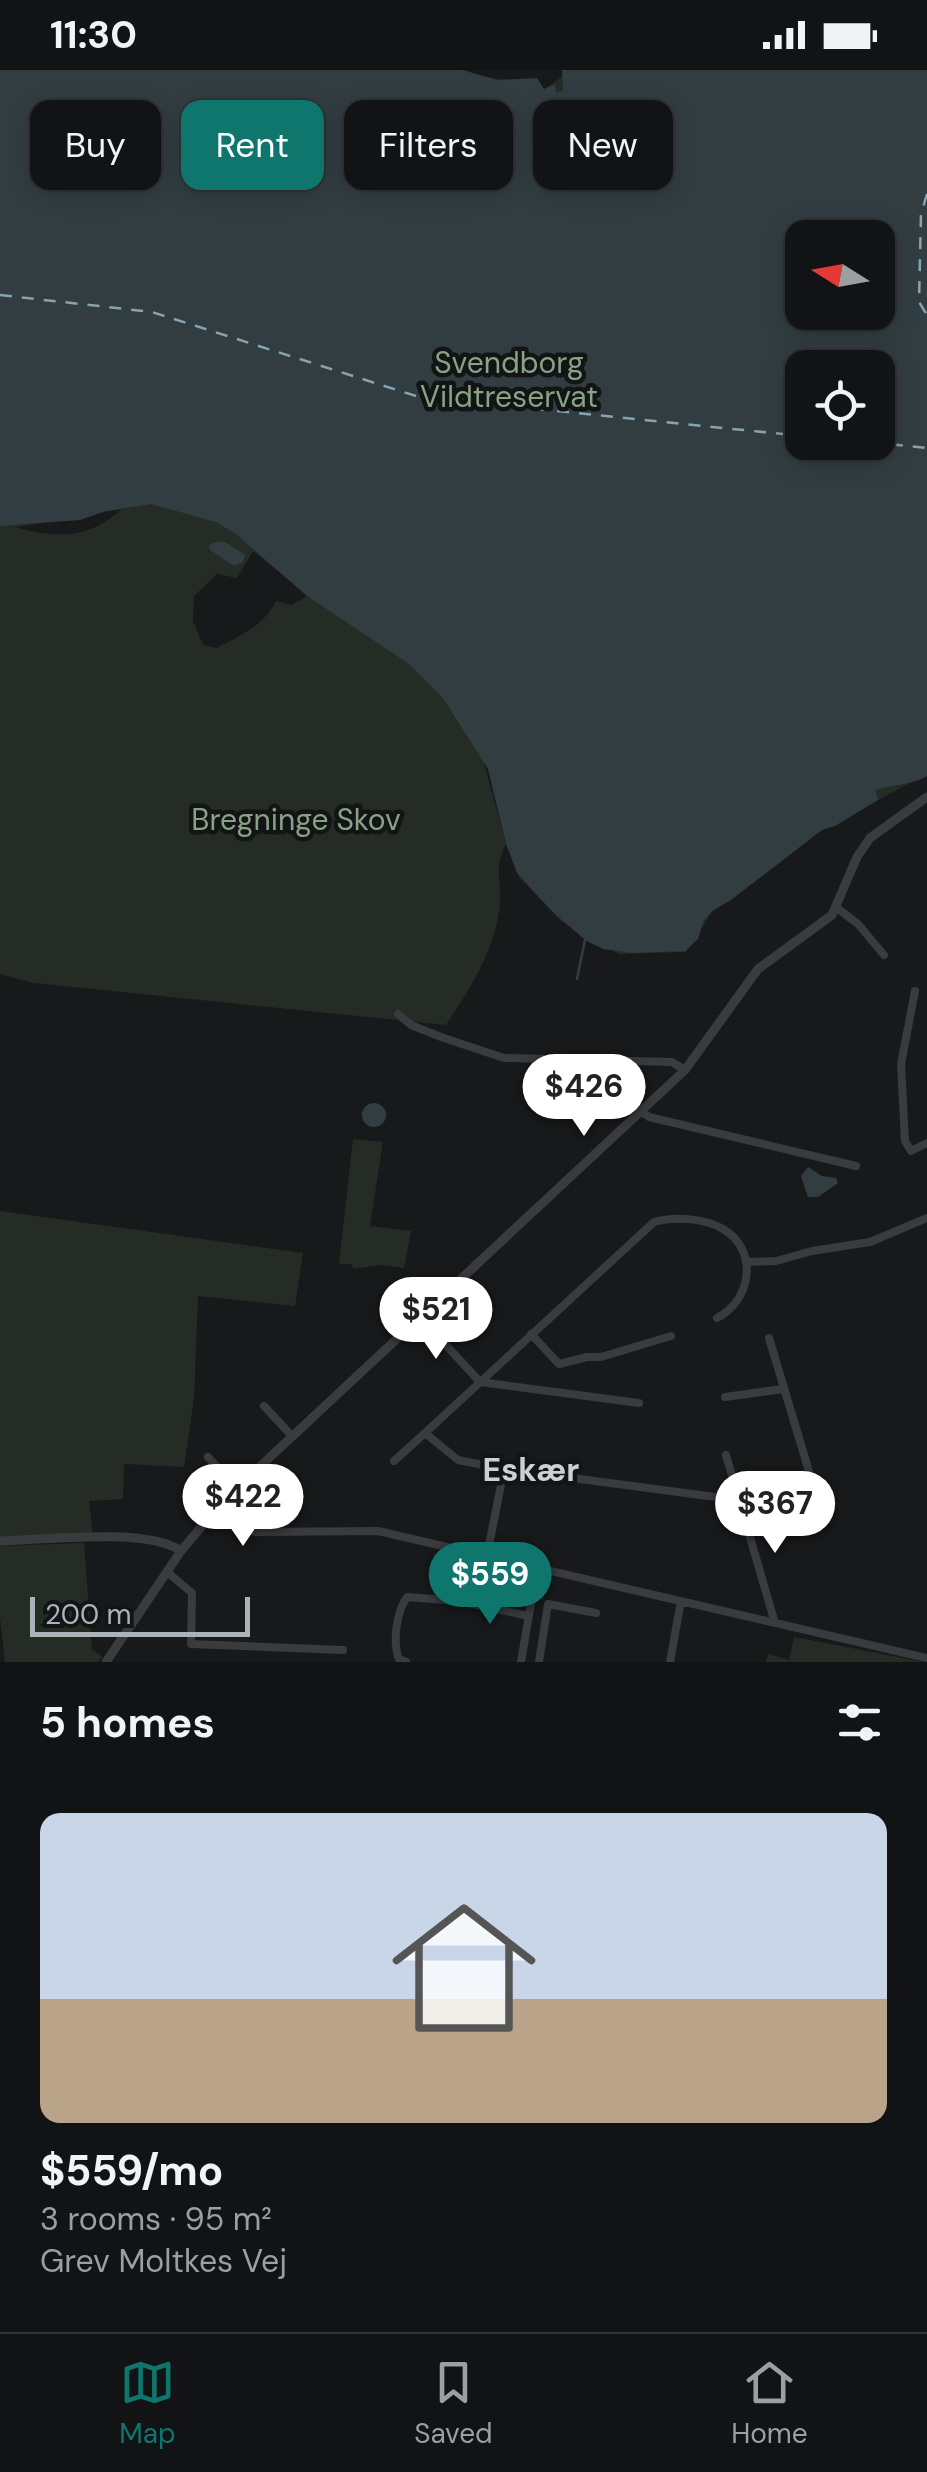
<!DOCTYPE html>
<meta charset="utf-8">
<style>
:root{--surface:#121314;--page:#1f2022;--text:#f1f3f6;--muted:#9c9ea0;--line:#313234;--accent:#0f766e}
body{margin:0;font-family:"DM Sans",sans-serif;background:var(--page);color:var(--text);height:100vh;display:flex;flex-direction:column;font-size:38px;white-space:nowrap}
*{box-sizing:border-box;margin:0}
p{font-size:32px;color:var(--muted)}
.icon{flex:none;width:55px;height:55px;fill:none;stroke:currentColor;stroke-width:2;stroke-linecap:round;stroke-linejoin:round}
.map{position:relative;height:1592px;overflow:hidden}
.drawer{display:flex;flex-direction:column;background:var(--surface);flex:1}
.drawer>*{flex:none}
.banner{position:absolute;left:30px;top:30px;width:868px;height:90px;display:flex;gap:20px}
.needle{width:65px;rotate:281deg}
.controls{position:absolute;left:785px;top:150px;display:grid;gap:20px}
.controls a{display:grid;place-items:center;width:110px;height:110px;border-radius:20px;background:var(--surface);box-shadow:0 5px 25px #0003,0 0 0 2px var(--line);font-size:50px}
.scale{position:absolute;left:30px;bottom:25px;width:220px;box-sizing:border-box;padding-left:10px;border:5px solid #acb2b9;border-top:0;font-size:28px;line-height:35px;white-space:nowrap;color:#acb2b9;-webkit-text-stroke:8px #131415;paint-order:stroke}
.price{position:absolute;translate:-50% -85px;padding:0 22px;border-radius:35px;background:#fff;color:#222;font-size:32px;line-height:65px;filter:drop-shadow(0 2px 5px #0008)}
.price::after{content:'';position:absolute;left:50%;top:60px;width:30px;height:22px;margin-left:-15px;background:inherit;clip-path:polygon(0 0,100% 0,50% 100%)}
.price.active{background:var(--accent);color:#fff}
ul{padding:0;list-style:none}
li{display:grid;align-content:center;gap:20px;height:530px;padding:0 40px}
li+li{border-top:2px solid var(--line)}
li span{display:grid;place-items:center;height:310px;border-radius:20px;color:#555}
li>.icon{margin-inline-start:auto}
span .icon{width:180px;height:180px;fill:#fffc;stroke-width:1}
li b{font-size:42px}
h2{display:flex;justify-content:space-between;align-items:center;height:120px;padding:0 40px;font-size:42px}
.chip{padding:0 35px;border-radius:20px;background:var(--surface);box-shadow:0 5px 25px #0003,0 0 0 2px var(--line);font-size:35px;line-height:90px}
.chip.active{background:var(--accent);color:#fff}
.status{display:flex;justify-content:space-between;align-items:center;height:70px;padding:0 50px;background:var(--surface);direction:ltr}
.status svg{height:28px;fill:currentColor}
.tabs{display:flex;justify-content:space-around;align-items:center;height:140px;border-top:2px solid var(--line);background:var(--surface);font-size:28px;color:var(--muted)}
.tabs a{display:grid;justify-items:center;gap:5px}
.tabs .active{color:var(--accent)}
.map>svg:first-child{display:block}
.green{fill:#252c25;fill-rule:evenodd}
.water{fill:#323d42;fill-rule:evenodd}
.lines{fill:none;stroke-linecap:round;stroke-linejoin:round}
.stream{stroke:#323d42;stroke-width:2.5}
.ferry{stroke:#86a3b1;stroke-width:2.5;stroke-dasharray:12 10;stroke-linecap:butt}
.minor{stroke:#3a3b3f;stroke-width:8}
.tertiary{stroke:#3a3b3f;stroke-width:9}
.labels{text-anchor:middle;dominant-baseline:central;stroke-width:9;stroke-linejoin:round;paint-order:stroke}
.park-label{font-size:30px;fill:#87a284;stroke:#131415}
.neighbourhood-label{font-size:32px;font-weight:bold;fill:#ccd0d5;stroke:#131415}
</style>
<div class="status"><b>11:30</b><svg viewBox="0 0 49 12"><path d="M0 12V9h3v3zM5 12V6h3v6zM10 12V3h3v9zM15 12V0h3v12zM26 1h20v11H26zM47 4h2v5h-2z"/></svg></div>
<div class="map">
<svg width="927" height="1592" viewBox="0 0 927 1592">
<rect width="100%" height="100%" fill="#18191a"/>
<path class="green" d="M0 0H456L545 19 571 0H927V704L807 768 712 842 686 882 619 884 561 851 519 807 490 699 484 693 506 774C493 799 502 811 500 835 495 880 470 919 446 955L34 913 0 904ZM802 168H878V242H802ZM802 298H878V372H802ZM122 439C88 469 58 469 16 457ZM253 481 314 530 307 526 292 535 276 531C264 556 241 565 217 578L203 575 193 551 194 526 217 504 237 508Z
M353 1069 383 1072 370 1156 411 1161 404 1198 381 1195 353 1199 352 1194H339Z
M0 1141 303 1183 295 1236 198 1226 194 1329 184 1397 124 1394 123 1429 89 1431 93 1464 0 1468Z
M84 1473 92 1580 102 1586 98 1592H5L0 1548V1476Z
M794 1567 924 1592H765L769 1584 789 1590Z"/>
<path class="water" d="M0 0H463L496 10 537 8 544 19 555 14 556 22 563 21 562 0H927V706C910 716 893 714 875 720L878 730 835 756 822 760 731 830 712 841 704 850 698 869 685 881 633 883 603 879 585 870 553 842 517 803 506 774 488 699 443 628 409 594 307 526 236 464 216 452 151 434 106 441 80 450 0 456ZM802 168H878V242H802ZM802 298H878V372H802Z
M215 472H225L245 485 243 492 234 496 210 480 209 475Z
M362 1045a12 12 0 1 1 24 0a12 12 0 1 1-24 0Z
M808 1097 822 1106 836 1108 838 1113 818 1127H808L801 1106Z"/>
<g class="lines">
<path class="stream" d="M577 909 585 870"/>
<path class="ferry" d="M927 124 921 144 919 232 927 245
M0 225 152 242 419 327 802 366
M869 372 927 378"/>
<path class="minor" d="M837 838 858 854 884 885
M915 921 901 994 905 1071 911 1081 927 1073
M398 944 411 955 441 967 504 988 672 992 685 1000
M642 1042 649 1047 856 1096
M746 1192 776 1191 812 1181 870 1172 927 1148
M420 1247 480 1312 639 1333
M531 1264 559 1294 587 1287H601L671 1266
M725 1327 783 1319
M264 1336 291 1365
M425 1363 654 1152C673 1146 705 1148 723 1159 759 1180 752 1230 717 1248
M726 1385 775 1553
M208 1387 236 1417
M394 1391 425 1363 458 1390 504 1399
M215 1440 233 1456 255 1462 378 1461 927 1588
M487 1486 504 1399 753 1432 807 1422 811 1408 769 1268
M167 1502 192 1523 191 1574 343 1580
M406 1592 399 1589C392 1572 397 1541 407 1527L459 1531 529 1546
M521 1592 537 1498
M539 1592 548 1534 596 1543
M670 1592 681 1531"/>
<path class="tertiary" d="M0 1471C44 1470 147 1457 181 1481
M106 1592 181 1481 223 1431 685 1000 758 899 832 845 857 787 870 768 927 727"/>
</g>
<g class="labels">
<g class="park-label">
<text x="509" y="292">Svendborg<tspan x="509" dy="34">Vildtreservat</tspan></text>
<text x="296" y="749">Bregninge Skov</text>
</g>
<g class="neighbourhood-label">
<text x="531" y="1400">Eskær</text>
</g>
</g>
</svg>
<div class="controls">
<a><svg class="needle" viewBox="-14 -14 28 28"><path d="M0-13l5 13h-10z" fill="#e53935"/><path d="M0 13l5-13h-10z" fill="#9c9ea0"/></svg></a>
<a><svg class="icon" aria-label="locate" viewBox="0 0 24 24"><circle cx="12" cy="12" r="6"/><path d="M12 2v4M12 18v4M2 12h4M18 12h4"/></svg></a>
</div>
<div class="scale">200 m</div>
<b class="price" style="left:584px;top:1069px">$426</b>
<b class="price" style="left:436px;top:1292px">$521</b>
<b class="price" style="left:243px;top:1479px">$422</b>
<b class="price" style="left:775px;top:1486px">$367</b>
<b class="price active" style="left:490px;top:1557px">$559</b>
<div class="banner">
<a class="chip">Buy</a>
<a class="chip active">Rent</a>
<a class="chip">Filters</a>
<a class="chip">New</a>
</div>
</div>
<section class="drawer">
<h2>5 homes<svg class="icon" aria-label="filters" viewBox="0 0 24 24"><path d="M4 7h16M4 17h16"/><circle cx="9" cy="7" r="2"/><circle cx="15" cy="17" r="2"/></svg></h2>
<ul>
<li><span style="background:linear-gradient(#c9d6e8 60%,#b9a48a 0)"><svg class="icon" aria-label="home" viewBox="0 0 24 24"><path d="M3 11l9-7 9 7M6 9v11h12V9"/></svg></span><div><b>$559/mo</b><p>3 rooms · 95 m²</p><p>Grev Moltkes Vej</p></div></li>
</ul>
</section>
<nav class="tabs">
<a class="active"><svg class="icon" aria-label="map" viewBox="0 0 24 24"><path d="M3 6l6-2 6 2 6-2v14l-6 2-6-2-6 2zM9 4v14M15 6v14"/></svg>Map</a>
<a><svg class="icon" aria-label="saved" viewBox="0 0 24 24"><path d="M7 4h10v16l-5-4-5 4z"/></svg>Saved</a>
<a><svg class="icon" aria-label="home" viewBox="0 0 24 24"><path d="M3 11l9-7 9 7M6 9v11h12V9"/></svg>Home</a>
</nav>
